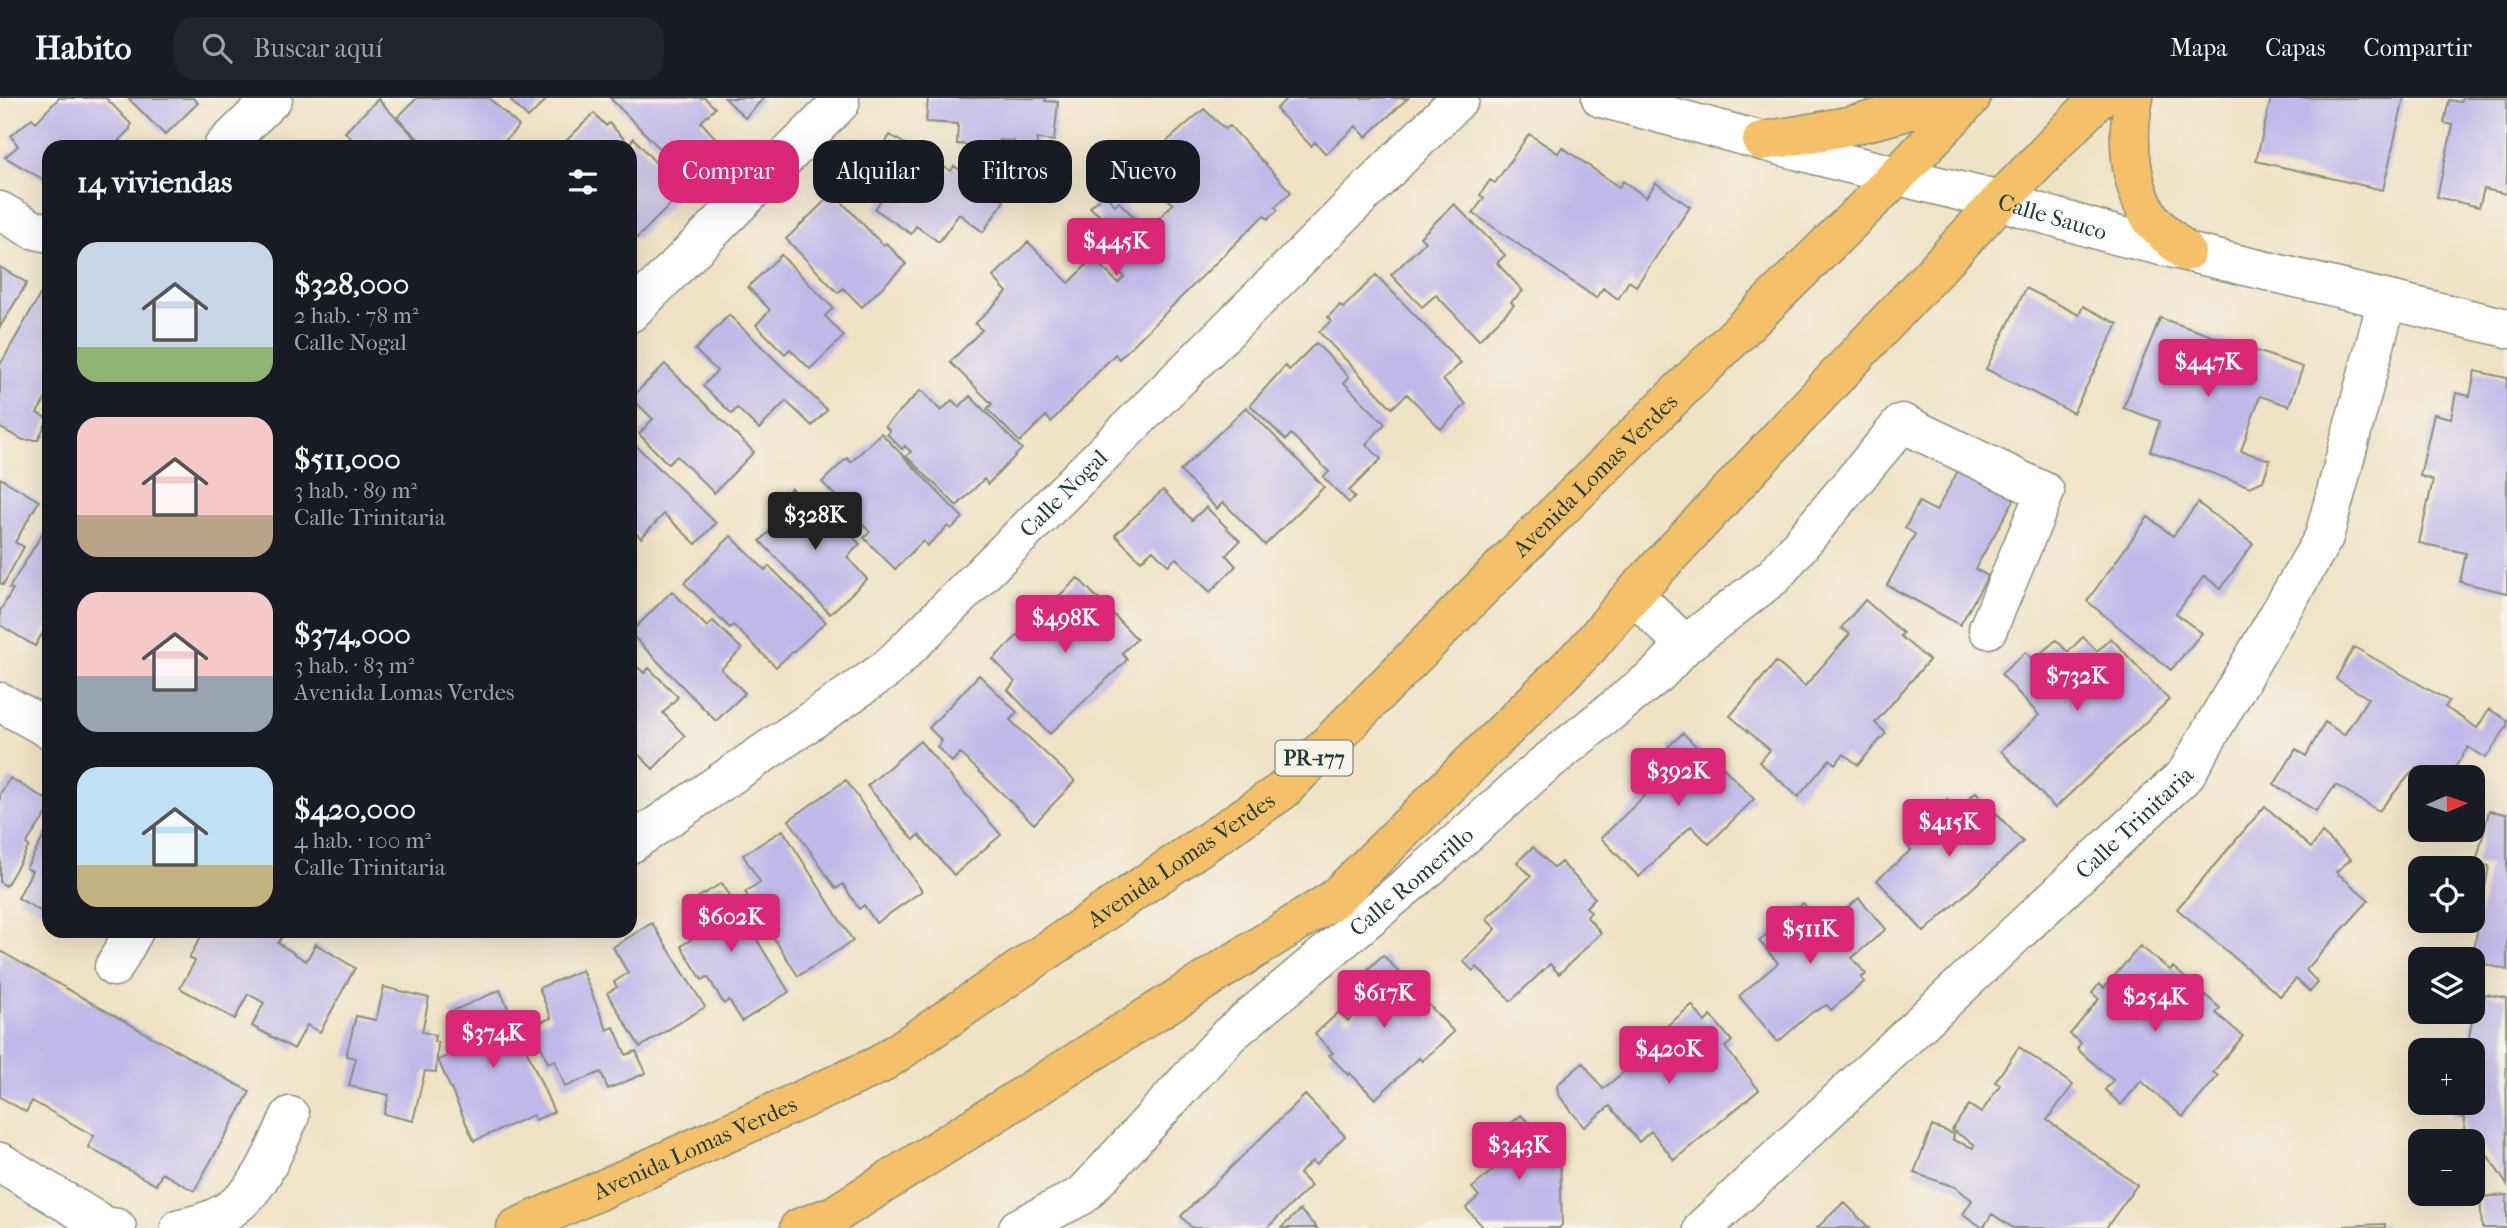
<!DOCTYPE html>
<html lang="es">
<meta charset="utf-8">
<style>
:root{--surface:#171b24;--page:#20242c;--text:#f1f3f6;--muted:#9ea1a6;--line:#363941;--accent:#db2777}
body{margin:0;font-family:"IM FELL French Canon",serif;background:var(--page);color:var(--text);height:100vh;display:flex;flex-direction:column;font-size:26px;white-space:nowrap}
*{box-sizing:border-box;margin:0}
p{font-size:23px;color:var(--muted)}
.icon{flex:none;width:38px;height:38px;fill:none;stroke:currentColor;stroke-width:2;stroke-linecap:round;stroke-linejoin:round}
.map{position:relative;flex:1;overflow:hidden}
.details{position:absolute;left:42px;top:42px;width:595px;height:798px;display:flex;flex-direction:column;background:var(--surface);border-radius:21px;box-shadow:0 7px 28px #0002}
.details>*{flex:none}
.hud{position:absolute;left:658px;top:42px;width:665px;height:63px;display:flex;gap:14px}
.needle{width:46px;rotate:88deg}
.tools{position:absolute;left:2408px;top:667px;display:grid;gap:14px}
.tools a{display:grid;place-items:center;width:77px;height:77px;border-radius:14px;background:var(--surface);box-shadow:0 7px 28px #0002;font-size:35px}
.price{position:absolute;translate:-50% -60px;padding:0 16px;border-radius:7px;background:var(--accent);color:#fff;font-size:23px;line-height:46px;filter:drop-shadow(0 2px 4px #0008)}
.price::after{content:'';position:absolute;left:50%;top:42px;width:21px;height:16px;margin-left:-10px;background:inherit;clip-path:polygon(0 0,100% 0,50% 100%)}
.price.current{background:#222;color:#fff}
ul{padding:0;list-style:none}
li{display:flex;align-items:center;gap:21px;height:175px;padding:0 35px}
li span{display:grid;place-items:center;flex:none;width:196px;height:140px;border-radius:21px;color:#555}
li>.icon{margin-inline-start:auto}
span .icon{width:84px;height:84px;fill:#fffc;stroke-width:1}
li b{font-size:30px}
h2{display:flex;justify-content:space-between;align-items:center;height:84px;padding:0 35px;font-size:30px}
.chip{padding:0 24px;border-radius:21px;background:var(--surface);box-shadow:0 7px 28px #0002;font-size:24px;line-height:63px}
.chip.current{background:var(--accent);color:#fff}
header{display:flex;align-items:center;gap:42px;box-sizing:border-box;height:98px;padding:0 35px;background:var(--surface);border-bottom:2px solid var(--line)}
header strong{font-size:33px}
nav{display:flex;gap:38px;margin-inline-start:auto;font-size:24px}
.search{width:490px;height:63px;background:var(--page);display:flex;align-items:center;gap:18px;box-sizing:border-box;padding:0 24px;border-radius:21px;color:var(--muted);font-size:26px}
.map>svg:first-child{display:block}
.building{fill:#c1b9e9}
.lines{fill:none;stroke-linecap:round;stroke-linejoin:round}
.minor-casing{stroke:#87907c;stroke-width:41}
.major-casing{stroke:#87907c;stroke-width:41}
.minor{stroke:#fff;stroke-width:38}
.major{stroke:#f4c16a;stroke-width:38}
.labels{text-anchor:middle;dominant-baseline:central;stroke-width:5;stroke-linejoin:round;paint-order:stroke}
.shield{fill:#f7f3e8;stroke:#60746a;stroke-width:2}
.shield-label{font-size:21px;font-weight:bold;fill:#1f3d34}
.street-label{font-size:23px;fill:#1f3d34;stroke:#f7f3e8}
</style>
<header>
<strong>Habito</strong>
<div class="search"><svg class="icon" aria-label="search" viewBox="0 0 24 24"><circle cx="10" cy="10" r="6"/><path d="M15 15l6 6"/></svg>Buscar aquí</div>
<nav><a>Mapa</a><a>Capas</a><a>Compartir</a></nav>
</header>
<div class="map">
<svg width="2507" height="1130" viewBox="0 0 2507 1130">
<rect width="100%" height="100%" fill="#f7f3e8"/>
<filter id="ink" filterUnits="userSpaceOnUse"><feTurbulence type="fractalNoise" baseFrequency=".0143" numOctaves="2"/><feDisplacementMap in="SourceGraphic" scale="14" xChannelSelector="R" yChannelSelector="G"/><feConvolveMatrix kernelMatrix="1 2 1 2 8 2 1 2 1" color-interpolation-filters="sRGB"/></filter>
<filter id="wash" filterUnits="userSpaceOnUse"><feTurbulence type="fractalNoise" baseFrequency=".00686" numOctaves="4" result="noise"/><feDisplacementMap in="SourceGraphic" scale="28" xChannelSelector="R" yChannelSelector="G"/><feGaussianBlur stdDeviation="1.57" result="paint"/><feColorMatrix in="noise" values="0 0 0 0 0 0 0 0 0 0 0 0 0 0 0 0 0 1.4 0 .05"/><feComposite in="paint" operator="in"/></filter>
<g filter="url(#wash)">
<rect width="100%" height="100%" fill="#efe2c5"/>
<g id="blocks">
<path class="building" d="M59 0H106L131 26 130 31 119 42 126 49H49V85L5 59 18 48 11 38 32 20 36 24Z
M128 0H193L198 5 165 37Z
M417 0H489L519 28 499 49H427L397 20Z
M514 0H548L528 20 511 3Z
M610 0H705L715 10 701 24 723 48 689 80Z
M725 0H764L745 20Z
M928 0H1046L1045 3 1058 4 1054 43 1037 41 1036 52 1014 50V43L999 42 998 50 957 46 958 26 926 24Z
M1287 0H1408L1366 39 1356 28 1326 56 1315 44 1311 48 1276 11Z
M2271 0H2404L2383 92 2256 63Z
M2462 0H2507V96L2484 91 2479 109 2437 99 2453 27 2444 25 2449 2 2461 4Z
M378 1 398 22 424 49H359L345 34Z
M1204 11 1225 31 1230 28 1291 94 1275 109 1278 112 1268 121 1264 117 1119 261 1115 256 1051 324 1046 318 1020 344 987 311 992 306 950 264 982 232 975 226 1007 194 993 179 1028 144 1069 185 1093 160 1118 185 1124 179 1083 138 1102 120 1090 109 1104 96 1115 107 1119 104 1147 132 1173 106 1149 82 1170 61 1159 50Z
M594 15 606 28 609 25 629 46 634 40 682 95 636 141 630 135V49H560Z
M1529 36 1558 55 1562 49 1619 89 1623 83 1646 99 1656 85 1690 109 1636 188 1629 183 1618 201 1603 190 1596 200 1473 115 1484 100 1480 97 1490 82 1495 85Z
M890 37 951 73 954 68 1004 103 983 134 959 116 939 144 916 128 911 136 875 111 888 92 867 76Z
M833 95 883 147 886 145 906 166 862 209 843 190 838 195 786 141Z
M1454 106 1505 157 1497 165 1523 193 1511 204 1514 207 1479 242 1436 197 1422 209 1391 177 1425 144 1420 139Z
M781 157 833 210 825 218 844 238 810 271 790 251 785 256 756 227 770 212 748 189Z
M0 169 27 185 0 229Z
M1376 177 1461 265 1443 282 1466 306 1441 331 1407 296 1392 310 1319 234 1331 223 1328 219 1340 207 1343 210Z
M2026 190 2079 217 2083 208 2118 226 2073 315 1986 271Z
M41 195 49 199V295L37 315 48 321 38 342H23L0 330V267Z
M729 217 827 312 812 328 786 303 759 331 737 310 732 316 703 288 717 273 695 252Z
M2160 220 2303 269 2289 308 2260 298 2241 353 2270 362 2263 383 2250 389 2150 353 2160 323 2123 310Z
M1316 245 1349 279 1344 285 1385 326 1366 346 1381 361 1349 393 1355 399 1349 405 1323 379 1329 374 1291 336 1286 342 1250 307 1285 268 1289 272Z
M665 266 754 354 714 395 677 358 668 366 639 336 653 321 631 300Z
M2475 273 2507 280V495L2460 484 2466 455 2419 445 2433 382 2420 378 2434 316 2451 320 2456 295 2470 298Z
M921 292 941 313 952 302 959 309 970 298 1022 351 988 386 984 381 957 408 906 358 911 354 905 348 902 351 887 336 890 333 885 328Z
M1246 309 1324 389 1265 447 1223 404 1217 411 1180 373Z
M881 335 963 420 951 431 948 428 927 448 923 443 895 471 864 440 870 434 822 384 847 360 851 364Z
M630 342 716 425 696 446 664 416 641 440 630 430Z
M1964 362 2019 393 1975 471 1988 478 1960 527 1887 487 1915 436 1905 430 1919 404 1936 413Z
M0 380 39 403 15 444 24 449 3 487 0 485Z
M791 390 801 400 803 398 824 419 829 414 860 446 847 459 867 481 830 516 760 443 789 414 778 403Z
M1163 392 1192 422 1206 409 1240 443 1226 457 1236 468 1210 494 1176 460 1168 467 1153 452 1141 463 1115 437Z
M2198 405 2253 446 2221 490 2204 478 2176 516 2202 535 2171 572 2087 503 2148 419 2173 438Z
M47 428 49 430V524L35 548 0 527V513L13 491 9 490Z
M731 438 765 472 769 468 826 524 776 569 733 527 730 530 684 485Z
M1078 480 1137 541 1122 555 1127 562 1050 636 1008 592 1015 584 993 561Z
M672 493 707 529 713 523 742 551 721 571 745 595 716 623 630 535Z
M1865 502 1903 535 1900 538 1929 562 1875 625 1886 635 1858 667 1844 656 1835 666 1830 661 1798 699 1759 664 1770 652 1730 618 1776 564 1805 588 1850 536 1841 530Z
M2083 539 2097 553 2111 540 2169 602 2055 710 2001 653 2039 617 2001 576 2026 554 2033 562 2056 542 2068 554Z
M2354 549 2449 603 2445 609 2477 630 2489 611 2507 622V628L2486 660 2468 649 2449 679H2432L2416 669 2379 713 2336 687 2316 713 2274 687 2296 651 2306 658 2325 624 2344 637 2368 600 2336 581Z
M630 562 644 575 649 570 678 599 663 615 685 638 653 671 630 648Z
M979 577 1017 614 1010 622 1075 683 1034 726 960 655 952 664 937 649 942 643 929 630Z
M1683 635 1707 659 1710 656 1754 701 1709 746 1691 728 1639 779 1601 740 1680 663 1667 650Z
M920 643 1001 737 954 777 919 737 914 742 867 688Z
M10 680 49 703V712L26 746 29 748 6 788 0 784V696Z
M846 682 922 793 876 825 864 807 859 811 843 786 836 791 789 722Z
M1976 694 2023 744 1924 834 1877 782 1911 752 1906 746 1928 726 1924 722 1947 701 1957 712Z
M2265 708 2311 750 2322 735 2351 761 2336 774 2369 802 2306 872 2318 885 2310 894 2296 881 2280 898 2177 811Z
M2489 713 2507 716V872L2473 863 2472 861 2489 768 2476 765Z
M783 732 853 843 798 878 745 794 760 784 743 757Z
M47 733 49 734V818L18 800 32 773 26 770Z
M1533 749 1554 770 1561 764 1595 800 1586 809 1591 814 1587 819 1601 835 1559 876 1550 866 1511 903 1477 869 1473 873 1463 863 1496 831 1486 821 1531 778 1517 764Z
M722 785 789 894 742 923 729 902 724 906 708 879 702 882 681 848 698 837 682 809Z
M1859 800 1886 831 1852 860 1866 876 1861 880 1864 884 1831 912 1827 907 1811 915 1778 944 1739 898 1778 865 1759 843 1803 805 1828 833 1834 828 1831 824Z
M652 825 705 909 640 949 607 895 617 889 614 884 628 875 613 849Z
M204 833H286L278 845 306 863 316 846 355 870 320 934 307 927 294 951 252 928 264 905 248 896 235 921 180 890 195 863 189 860Z
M2140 848 2170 872 2173 869 2220 910 2216 915 2243 938 2213 974 2218 978 2183 1019 2141 983 2121 1007 2105 992 2113 982 2077 951 2081 945 2070 936 2099 901 2092 895 2099 886 2104 890Z
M0 853 250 994 194 1093 162 1075 156 1087 88 1049 94 1038 32 1003 26 1014 0 999Z
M1383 857 1454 934 1422 963 1419 960 1375 1001 1350 975 1348 977 1329 957 1333 955 1315 936 1339 914 1348 923 1368 904 1352 886Z
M582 872 607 932 614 929 626 957 636 953 646 975 608 991 601 974 565 989 555 962 548 965 532 928 551 920 539 890Z
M384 889 429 900 422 934 435 937 434 944H438L436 974 425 973 413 1023 384 1016 389 997 349 988 356 960 346 958 356 918 376 922Z
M500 892 554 1014 535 1022 533 1017 474 1043 438 962 458 954 455 947 463 942 450 914Z
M2485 896 2506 900 2507 1087 2482 1049 2473 1048V1043H2463L2465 1020 2452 1018 2454 1004H2473V952H2467L2475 904 2483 905Z
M1692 907 1705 924 1711 918 1732 943 1725 949 1759 992 1674 1062 1651 1033 1639 1044 1610 1008 1584 1029 1558 996 1557 987 1583 965 1603 991 1648 954 1643 948Z
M2019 949 2073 987 2047 1022 2137 1087 2106 1130H2013L1992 1116 1983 1130 1963 1116 1972 1102 1955 1089 1914 1075 1932 1028 1954 1036 1953 1042 1973 1050 1974 1046 1952 1032 1969 1007 1981 1015 2000 987 1995 984Z
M1305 997 1345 1038 1316 1067 1312 1063 1299 1076 1311 1088 1267 1130H1192L1181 1118Z
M1521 1017 1560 1060 1562 1127 1559 1130H1484L1466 1110 1479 1098 1472 1090 1494 1071 1479 1054Z
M2507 1097V1130H2482L2480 1099Z
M1844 1104 1869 1130H1817Z
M1300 1112 1317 1130H1281Z
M2385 1126V1130H2345V1128Z"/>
</g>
</g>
<g filter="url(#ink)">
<use href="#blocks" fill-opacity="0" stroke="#87907c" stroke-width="2"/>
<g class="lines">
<g class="minor-casing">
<g id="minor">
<path id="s1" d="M1601 0 1845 65 2000 103 2115 137 2507 230"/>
<path d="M223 49 273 0"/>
<path d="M0 113 32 131 49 135"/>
<path d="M630 215 840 5 839 0"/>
<path d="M1634 497 1685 547"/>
<path d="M0 604 49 631"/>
<path id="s2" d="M630 746 887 571 1460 0"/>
<path d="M114 869 134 833"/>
<path d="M0 1064 105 1128 117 1130"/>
<path d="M180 1130C250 1119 264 1076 290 1018"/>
<path id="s3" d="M1018 1130 1083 1097 1229 937 1433 766 1540 670 1659 575 1685 547 1774 478 1902 325 2045 394 1988 531"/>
<path id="s4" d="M1703 1130 2186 676 2324 439 2387 202"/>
</g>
</g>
<g class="major-casing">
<g id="major">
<path d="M2134 0C2126 37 2129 82 2148 116 2155 130 2175 143 2186 154"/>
<path d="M1762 43C1826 33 1885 23 1946 0"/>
<path id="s5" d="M516 1130 879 967 1282 693 1523 448 1897 78 1971 0"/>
<path d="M799 1130 834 1117 1334 801 1587 551 1628 502 2000 103 2099 0"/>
</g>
</g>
<use href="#minor" class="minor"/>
<use href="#major" class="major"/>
</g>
</g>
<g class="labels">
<rect class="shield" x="1275.5" y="642.5" width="77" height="35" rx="5"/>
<g class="shield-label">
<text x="1314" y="660">PR-177</text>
</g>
<g class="street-label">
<text stroke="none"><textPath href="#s1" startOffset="467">Calle Sauco</textPath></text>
<text stroke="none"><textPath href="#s5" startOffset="1330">Avenida Lomas Verdes</textPath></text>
<text stroke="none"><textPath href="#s2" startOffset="560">Calle Nogal</textPath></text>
<text stroke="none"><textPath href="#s4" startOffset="592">Calle Trinitaria</textPath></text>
<text stroke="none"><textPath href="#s5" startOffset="763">Avenida Lomas Verdes</textPath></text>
<text stroke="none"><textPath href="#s3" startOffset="528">Calle Romerillo</textPath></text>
<text stroke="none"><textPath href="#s5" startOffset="196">Avenida Lomas Verdes</textPath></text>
</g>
</g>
</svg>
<div class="tools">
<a><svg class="needle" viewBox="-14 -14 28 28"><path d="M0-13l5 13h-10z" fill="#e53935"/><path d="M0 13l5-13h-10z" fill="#9ea1a6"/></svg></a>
<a><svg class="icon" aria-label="locate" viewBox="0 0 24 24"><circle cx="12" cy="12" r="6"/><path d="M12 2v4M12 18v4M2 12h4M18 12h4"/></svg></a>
<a><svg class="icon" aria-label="layers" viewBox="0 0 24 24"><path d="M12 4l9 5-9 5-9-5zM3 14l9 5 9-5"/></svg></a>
<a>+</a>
<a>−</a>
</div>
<b class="price" style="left:1116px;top:180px">$445K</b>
<b class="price" style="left:2208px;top:301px">$447K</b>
<b class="price current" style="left:815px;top:454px">$328K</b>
<b class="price" style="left:1065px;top:557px">$498K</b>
<b class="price" style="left:2077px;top:615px">$732K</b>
<b class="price" style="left:1678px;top:710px">$392K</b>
<b class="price" style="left:1949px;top:761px">$415K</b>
<b class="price" style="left:731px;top:856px">$602K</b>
<b class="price" style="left:1810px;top:868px">$511K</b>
<b class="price" style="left:1384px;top:932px">$617K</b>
<b class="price" style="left:2155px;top:936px">$254K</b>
<b class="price" style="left:493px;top:972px">$374K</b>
<b class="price" style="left:1669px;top:988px">$420K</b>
<b class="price" style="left:1519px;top:1084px">$343K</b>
<div class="hud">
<a class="chip current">Comprar</a>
<a class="chip">Alquilar</a>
<a class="chip">Filtros</a>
<a class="chip">Nuevo</a>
</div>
<section class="details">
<h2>14 viviendas<svg class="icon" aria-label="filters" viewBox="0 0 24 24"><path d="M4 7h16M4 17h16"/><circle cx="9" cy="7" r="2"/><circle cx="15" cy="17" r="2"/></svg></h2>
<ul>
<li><span style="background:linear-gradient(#c9d6e8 75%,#8fb573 0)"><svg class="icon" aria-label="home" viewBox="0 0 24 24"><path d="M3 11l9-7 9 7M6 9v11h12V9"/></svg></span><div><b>$328,000</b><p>2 hab. · 78 m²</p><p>Calle Nogal</p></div></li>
<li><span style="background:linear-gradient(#f6c9c9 70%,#b9a48a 0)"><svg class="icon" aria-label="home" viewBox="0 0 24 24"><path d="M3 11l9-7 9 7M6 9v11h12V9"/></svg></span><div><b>$511,000</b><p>3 hab. · 89 m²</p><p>Calle Trinitaria</p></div></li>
<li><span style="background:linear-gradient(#f6c9c9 60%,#9aa5b1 0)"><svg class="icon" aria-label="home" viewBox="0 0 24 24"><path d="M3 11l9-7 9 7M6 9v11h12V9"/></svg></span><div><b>$374,000</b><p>3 hab. · 83 m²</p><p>Avenida Lomas Verdes</p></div></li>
<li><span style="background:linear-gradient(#bfe0f5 70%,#c2b280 0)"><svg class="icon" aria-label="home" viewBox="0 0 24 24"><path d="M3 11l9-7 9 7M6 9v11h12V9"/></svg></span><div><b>$420,000</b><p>4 hab. · 100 m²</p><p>Calle Trinitaria</p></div></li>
</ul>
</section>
</div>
